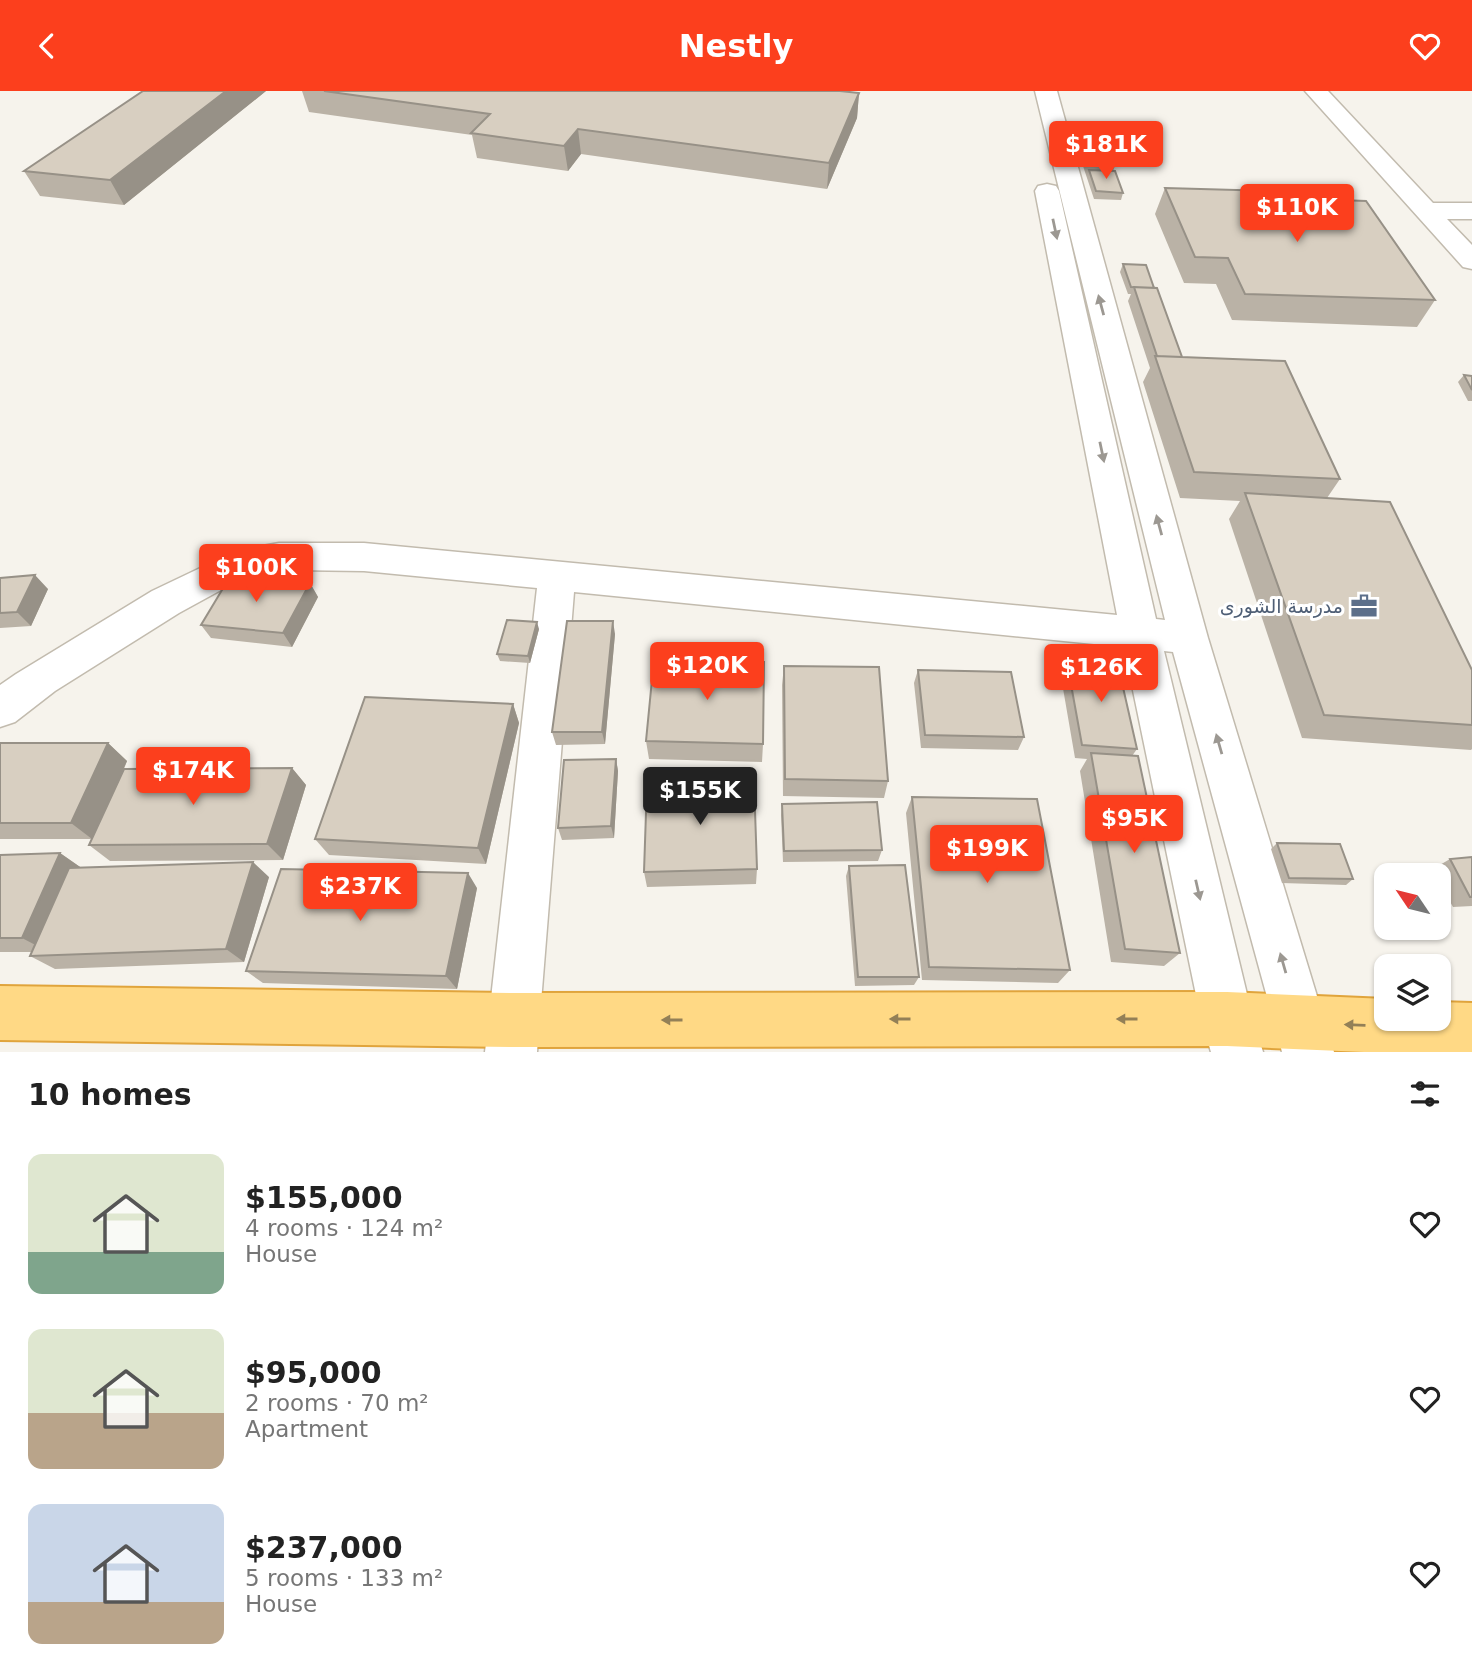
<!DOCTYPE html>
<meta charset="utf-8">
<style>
:root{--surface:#fff;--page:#f6f6f6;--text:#222;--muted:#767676;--accent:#fc3f1d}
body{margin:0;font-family:"DejaVu Sans","Noto Sans Arabic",sans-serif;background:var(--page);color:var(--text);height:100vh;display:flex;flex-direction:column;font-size:26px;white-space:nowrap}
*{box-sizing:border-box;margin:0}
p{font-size:23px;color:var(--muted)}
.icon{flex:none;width:38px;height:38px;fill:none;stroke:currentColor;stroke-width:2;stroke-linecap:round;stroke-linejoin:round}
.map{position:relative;height:961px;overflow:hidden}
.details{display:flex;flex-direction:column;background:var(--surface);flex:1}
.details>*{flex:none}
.needle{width:46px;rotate:305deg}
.controls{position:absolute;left:1374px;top:772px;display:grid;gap:14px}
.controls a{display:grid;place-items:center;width:77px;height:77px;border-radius:14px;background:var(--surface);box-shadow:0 2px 5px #0004;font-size:35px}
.price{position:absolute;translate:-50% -60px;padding:0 16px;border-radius:7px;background:var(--accent);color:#fff;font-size:23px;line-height:46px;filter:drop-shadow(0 2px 4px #0008)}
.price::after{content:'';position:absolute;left:50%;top:42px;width:21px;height:16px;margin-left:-10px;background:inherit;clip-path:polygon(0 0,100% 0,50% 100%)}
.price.on{background:#222;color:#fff}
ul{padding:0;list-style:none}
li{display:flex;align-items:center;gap:21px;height:175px;padding:0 28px}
li span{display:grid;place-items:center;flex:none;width:196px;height:140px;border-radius:14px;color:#555}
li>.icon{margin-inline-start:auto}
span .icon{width:84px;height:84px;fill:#fffc;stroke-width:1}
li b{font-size:30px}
h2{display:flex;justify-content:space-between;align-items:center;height:84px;padding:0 28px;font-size:30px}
header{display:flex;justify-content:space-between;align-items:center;height:91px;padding:0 28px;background:var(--accent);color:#fff;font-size:32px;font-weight:800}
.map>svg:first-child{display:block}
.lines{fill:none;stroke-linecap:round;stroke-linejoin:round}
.minor-casing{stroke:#c2bbae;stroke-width:3}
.trunk-casing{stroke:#e0a43c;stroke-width:4}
.minor{fill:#fff;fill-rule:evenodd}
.trunk{fill:#ffd985;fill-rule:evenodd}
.wall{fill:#bab2a6}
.shaded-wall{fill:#979187}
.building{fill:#d8cfc1;stroke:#979187;stroke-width:2}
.oneway{fill:#9c9892}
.oneway2{fill:#938057}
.labels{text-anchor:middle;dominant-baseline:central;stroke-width:6;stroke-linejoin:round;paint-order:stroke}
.service-label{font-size:19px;fill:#4e5e75;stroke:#fff;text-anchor:end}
</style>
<header><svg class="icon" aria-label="back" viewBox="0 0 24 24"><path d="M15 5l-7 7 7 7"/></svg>Nestly<svg class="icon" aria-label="heart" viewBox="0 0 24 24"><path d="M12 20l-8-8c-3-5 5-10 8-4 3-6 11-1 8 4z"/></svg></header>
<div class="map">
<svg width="1472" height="961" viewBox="0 0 1472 961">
<rect width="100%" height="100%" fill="#f6f3ec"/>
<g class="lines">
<g class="minor-casing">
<path id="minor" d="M1035 0H1057L1208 547 1334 961H1282L1173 561 1164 560 1253 928 1263 961H1211L1201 928 1124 556 574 501 537 961H485L537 497 364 480 293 479 257 484 221 499 179 522 55 600 15 631 0 636V594L16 583 152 500 217 469 252 457 279 452H364L1117 524 1035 100 1038 95 1047 93 1056 95 1059 100 1156 528 1165 529Z
M1305 0H1328L1433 112H1472V128H1447L1472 154V178L1463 176Z"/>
</g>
<g class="trunk-casing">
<path id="trunk" d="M0 895 515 902 1227 901 1386 908V928H1438V911L1472 912V961H1364L1227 955 515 956 0 949Z"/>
</g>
<use href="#minor" class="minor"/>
<use href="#trunk" class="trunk"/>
</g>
<path class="wall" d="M143 0H266L124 114 40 105 24 80Z
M302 0H840L859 2 857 27 827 98 581 63 568 80 477 67 472 44 309 21Z
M1079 37 1116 72 1113 80 1123 102 1121 109 1094 108 1075 51Z
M1165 97 1312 108 1435 209 1417 236 1232 229 1216 193 1184 192 1155 123Z
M1123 173 1154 197 1182 266 1340 388 1327 407 1472 579V658L1471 659 1302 647 1229 428 1240 410 1180 407 1143 291 1150 277 1128 210 1131 203H1128L1120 181Z
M1464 284 1472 285V310H1468L1458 291Z
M0 487 48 498 31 535 0 537Z
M310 492 318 506 292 556 211 547 201 534Z
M539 538 530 572 500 570 497 563Z
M615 543 605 653 556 654 552 641Z
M1066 566 1137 658 1132 665 1180 862 1164 875 1111 871 1080 680 1087 668 1075 667 1060 580Z
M784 575 888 690 884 707 783 705 782 594Z
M918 579 1024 646 1018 659 921 657 914 592Z
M513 613 519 632 486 773 329 764 315 748Z
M646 650 763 653 762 671 649 668Z
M0 652H108L127 670 124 678 292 677 306 694 283 769 110 770 89 754 92 748H0Z
M616 668 618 680 614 747 562 749 558 737Z
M912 706 1070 879 1058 892 922 889 906 722Z
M782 713 882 759 878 770 783 771 781 724Z
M1277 752 1353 788 1346 794 1282 792 1271 758Z
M60 762 80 776 269 786 244 871 55 878 30 865 32 861H0V764Z
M1472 766V815L1453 816 1438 789V784H1436L1433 778 1450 768Z
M849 775 919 886 914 894 855 895 846 785Z
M757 778 756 793 647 796 644 781Z
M477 797 457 898 263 892 246 880Z"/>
<path class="shaded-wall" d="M226 0H266L124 114 110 89Z
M859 2 857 27 827 98 829 72Z
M578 38 581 63 568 80 564 55Z
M35 484 48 498 31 535 17 521Z
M310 492 318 506 292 556 283 542Z
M613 530 615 543 605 653 602 641Z
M537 531 539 538 530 572 528 565Z
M513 613 519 632 486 773 478 757Z
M108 652 127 670 92 748 71 732Z
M616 668 618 680 614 747 611 735Z
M292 677 306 694 283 769 267 753Z
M60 762 83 778 47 860 22 847Z
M253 771 269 786 244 871 226 858Z
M468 782 477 797 457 898 446 885Z"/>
<path class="building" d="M143 0H226L110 89 24 80Z
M324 0H840L859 2 829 72 578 38 564 55 471 42 490 23Z
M1079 37 1103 38 1116 72 1091 71Z
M1089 79 1115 80 1123 102 1096 100Z
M1165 97 1308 101 1312 108 1366 110 1435 209 1245 203 1228 167 1195 166Z
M1123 173 1146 174 1154 197 1131 196Z
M1134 196 1157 197 1182 266 1157 265Z
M1155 265 1285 270 1340 388 1194 381Z
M1464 284 1472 285V299Z
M1245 402 1390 411 1472 579V634L1324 624Z
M35 484 17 521 0 522V487Z
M231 484 310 492 283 542 201 534Z
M507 529 537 531 528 565 497 563Z
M567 530H613L602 641H552Z
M1066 566 1117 570 1137 658 1082 654Z
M654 568 764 571 763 653 646 650Z
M784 575 879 576 888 690 785 688Z
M918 579 1011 581 1024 646 925 644Z
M365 606 513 613 478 757 315 748Z
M0 652H108L71 732H0Z
M1091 662 1138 665 1180 862 1125 858Z
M616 668 611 735 558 737 564 669Z
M292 677 267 753 89 754 124 678Z
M754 690 757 778 644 781 647 692Z
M912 706 1037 708 1070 879 929 876Z
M877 711 882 759 784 760 782 713Z
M1277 752 1340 753 1353 788 1289 787Z
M60 762 22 847H0V764Z
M1472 766V806H1470L1450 768Z
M253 771 226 858 30 865 69 777Z
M905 774 919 886H858L849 775Z
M281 778 468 782 446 885 246 880Z"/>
<defs><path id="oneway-solid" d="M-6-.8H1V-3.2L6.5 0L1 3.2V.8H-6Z" transform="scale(1.75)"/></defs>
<g class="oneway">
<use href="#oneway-solid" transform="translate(1055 138) rotate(78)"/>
<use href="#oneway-solid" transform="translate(1101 214) rotate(-105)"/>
<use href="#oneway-solid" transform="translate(1102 361) rotate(78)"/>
<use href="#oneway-solid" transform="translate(1159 434) rotate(-105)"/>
<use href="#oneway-solid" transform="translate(1219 653) rotate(-106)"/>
<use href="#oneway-solid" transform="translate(1198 799) rotate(77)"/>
<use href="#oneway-solid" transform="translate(1283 872) rotate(-106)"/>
</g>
<g class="oneway2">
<use href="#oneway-solid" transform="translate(900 928) rotate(180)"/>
<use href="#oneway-solid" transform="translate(1127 928) rotate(180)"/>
<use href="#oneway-solid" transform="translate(672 929) rotate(180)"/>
<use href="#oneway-solid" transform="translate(1355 934) rotate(-178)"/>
</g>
<defs>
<g id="office-bare" transform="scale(2.1)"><path d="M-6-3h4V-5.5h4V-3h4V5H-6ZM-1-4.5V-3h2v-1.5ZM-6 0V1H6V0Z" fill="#5c6f8a" stroke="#fff" stroke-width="2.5" paint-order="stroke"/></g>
</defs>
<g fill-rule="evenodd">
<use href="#office-bare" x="1364" y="515"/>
</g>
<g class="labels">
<g class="service-label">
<text x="1343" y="515">مدرسة الشورى</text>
</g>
</g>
</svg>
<div class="controls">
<a><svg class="needle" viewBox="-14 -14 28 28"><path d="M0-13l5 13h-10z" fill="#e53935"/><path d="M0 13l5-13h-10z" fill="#767676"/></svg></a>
<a><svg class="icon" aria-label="layers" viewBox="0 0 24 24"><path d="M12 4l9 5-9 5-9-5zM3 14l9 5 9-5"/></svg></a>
</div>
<b class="price" style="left:1106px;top:90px">$181K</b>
<b class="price" style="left:1297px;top:153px">$110K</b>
<b class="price" style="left:256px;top:513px">$100K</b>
<b class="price" style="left:707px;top:611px">$120K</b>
<b class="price" style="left:1101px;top:613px">$126K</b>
<b class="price" style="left:193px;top:716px">$174K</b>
<b class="price on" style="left:700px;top:736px">$155K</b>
<b class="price" style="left:1134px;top:764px">$95K</b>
<b class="price" style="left:987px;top:794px">$199K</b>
<b class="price" style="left:360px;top:832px">$237K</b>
</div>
<section class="details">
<h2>10 homes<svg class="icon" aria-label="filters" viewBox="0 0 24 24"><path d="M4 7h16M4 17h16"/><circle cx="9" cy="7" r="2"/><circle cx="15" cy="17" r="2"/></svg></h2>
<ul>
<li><span style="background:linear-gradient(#dfe7d0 70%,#7fa58c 0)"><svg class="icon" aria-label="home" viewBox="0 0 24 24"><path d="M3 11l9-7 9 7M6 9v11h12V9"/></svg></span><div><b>$155,000</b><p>4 rooms · 124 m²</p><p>House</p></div><svg class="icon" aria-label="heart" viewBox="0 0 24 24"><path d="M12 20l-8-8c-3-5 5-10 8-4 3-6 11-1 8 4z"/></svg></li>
<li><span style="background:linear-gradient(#dfe7d0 60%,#b9a48a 0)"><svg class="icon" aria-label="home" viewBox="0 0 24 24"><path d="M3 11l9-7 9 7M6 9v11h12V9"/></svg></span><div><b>$95,000</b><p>2 rooms · 70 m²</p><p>Apartment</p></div><svg class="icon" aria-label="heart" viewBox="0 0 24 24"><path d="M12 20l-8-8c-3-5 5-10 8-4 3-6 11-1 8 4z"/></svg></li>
<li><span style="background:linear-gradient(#c9d6e8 70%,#b9a48a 0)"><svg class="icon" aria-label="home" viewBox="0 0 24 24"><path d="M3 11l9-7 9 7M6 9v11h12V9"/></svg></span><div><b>$237,000</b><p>5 rooms · 133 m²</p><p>House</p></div><svg class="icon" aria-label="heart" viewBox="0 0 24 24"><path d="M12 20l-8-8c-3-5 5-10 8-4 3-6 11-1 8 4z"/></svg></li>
</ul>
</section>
